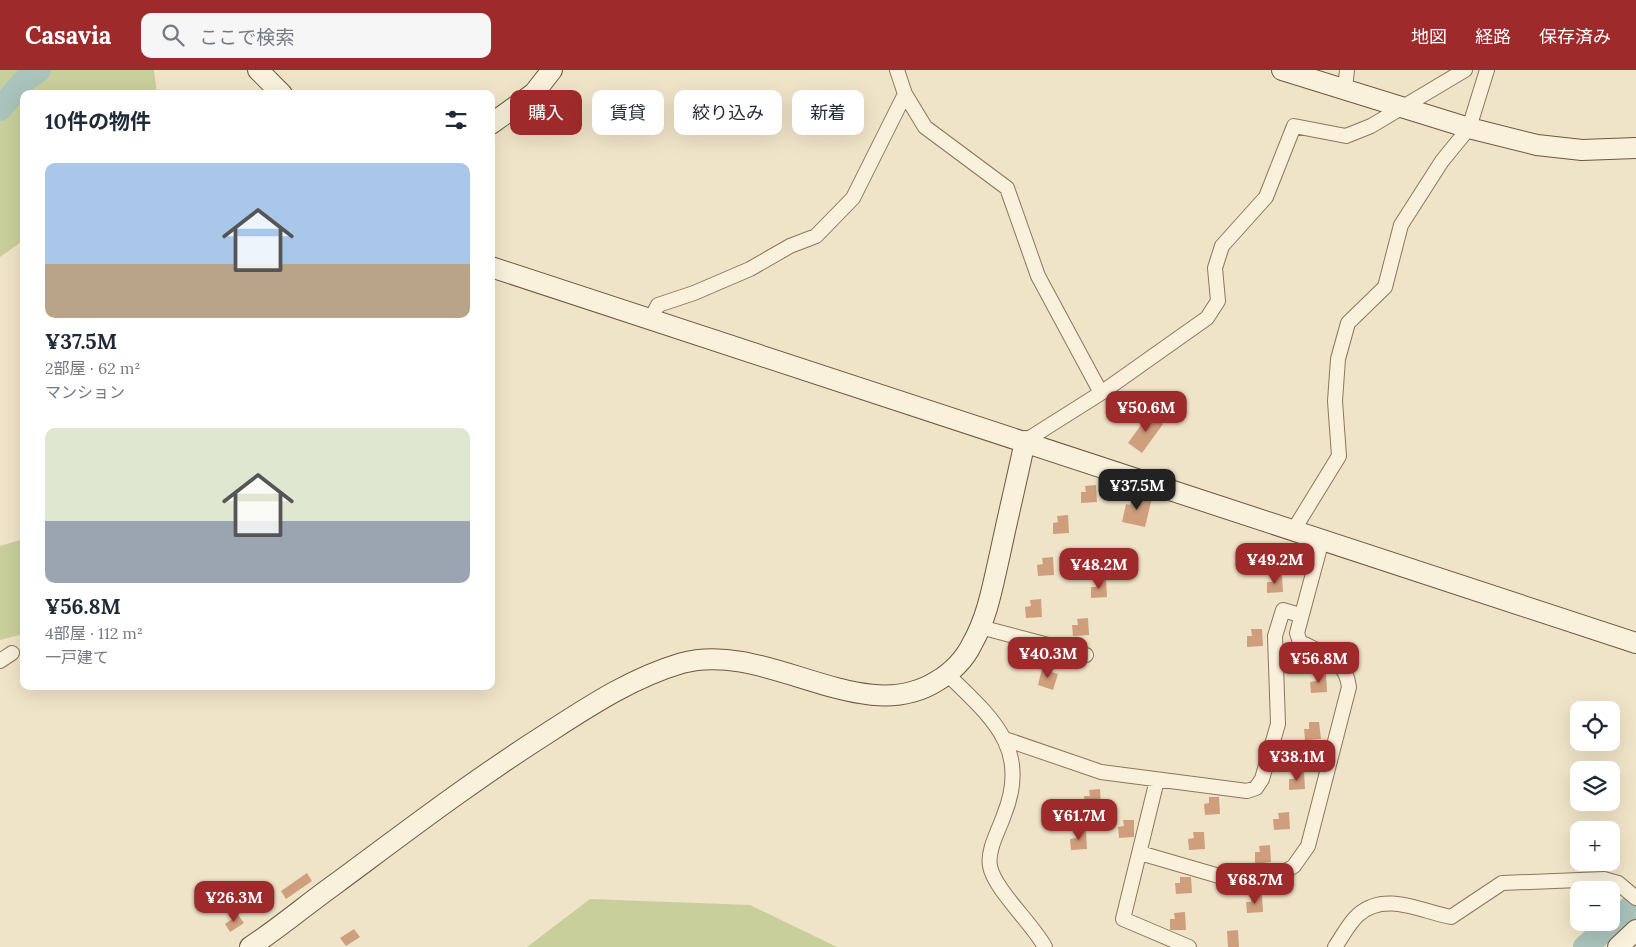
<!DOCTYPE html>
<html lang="ja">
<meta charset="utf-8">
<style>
:root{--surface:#fff;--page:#f6f6f7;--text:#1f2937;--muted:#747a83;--accent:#9e2a2b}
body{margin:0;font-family:Lora,"Noto Sans JP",serif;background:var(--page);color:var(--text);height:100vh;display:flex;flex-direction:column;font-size:19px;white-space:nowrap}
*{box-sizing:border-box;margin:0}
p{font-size:16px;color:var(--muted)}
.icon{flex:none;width:28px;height:28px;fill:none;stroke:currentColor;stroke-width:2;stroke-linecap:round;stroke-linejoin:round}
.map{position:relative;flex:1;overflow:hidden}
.details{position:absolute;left:20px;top:20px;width:475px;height:600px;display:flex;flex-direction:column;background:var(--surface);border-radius:10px;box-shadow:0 5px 20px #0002}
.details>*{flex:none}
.banner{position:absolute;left:510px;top:20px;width:475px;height:45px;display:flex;gap:10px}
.tools{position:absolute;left:1570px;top:631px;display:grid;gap:10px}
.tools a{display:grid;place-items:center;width:50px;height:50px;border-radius:10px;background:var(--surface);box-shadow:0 5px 20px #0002;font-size:25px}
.price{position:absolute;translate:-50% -42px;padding:0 11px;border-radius:10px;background:var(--accent);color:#fff;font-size:16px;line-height:32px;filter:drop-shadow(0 1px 2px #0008)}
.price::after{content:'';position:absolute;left:50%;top:30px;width:15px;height:11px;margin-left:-8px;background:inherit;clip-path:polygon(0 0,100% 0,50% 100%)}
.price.selected{background:#222;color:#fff}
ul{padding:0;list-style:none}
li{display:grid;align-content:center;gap:10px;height:265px;padding:0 25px}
li span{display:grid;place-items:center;height:155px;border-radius:10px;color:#555}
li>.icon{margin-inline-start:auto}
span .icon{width:90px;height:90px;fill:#fffc;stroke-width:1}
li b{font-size:21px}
h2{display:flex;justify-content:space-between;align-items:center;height:60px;padding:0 25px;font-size:21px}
.chip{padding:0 18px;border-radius:10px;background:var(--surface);box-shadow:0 5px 20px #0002;font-size:18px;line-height:45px}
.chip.selected{background:var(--accent);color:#fff}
header{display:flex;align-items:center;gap:30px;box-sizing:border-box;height:70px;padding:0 25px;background:var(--accent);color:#fff}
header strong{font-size:24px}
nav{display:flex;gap:28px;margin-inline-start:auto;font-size:18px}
.search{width:350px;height:45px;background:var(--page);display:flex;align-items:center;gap:12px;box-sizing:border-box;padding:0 18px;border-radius:10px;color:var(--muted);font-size:19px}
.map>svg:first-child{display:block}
.green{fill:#c9cf9b}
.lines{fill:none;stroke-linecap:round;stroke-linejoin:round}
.river{stroke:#a9c4bc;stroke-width:24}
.building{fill:#cf9f7d}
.street-casing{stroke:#8d765c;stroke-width:16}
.secondary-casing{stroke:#6f573f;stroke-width:22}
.street{stroke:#faf1dc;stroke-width:14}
.secondary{stroke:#faf1dc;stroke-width:20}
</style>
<header>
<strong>Casavia</strong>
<div class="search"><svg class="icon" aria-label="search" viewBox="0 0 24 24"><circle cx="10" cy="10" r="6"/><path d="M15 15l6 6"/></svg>ここで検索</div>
<nav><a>地図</a><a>経路</a><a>保存済み</a></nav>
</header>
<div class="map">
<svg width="1636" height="877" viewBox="0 0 1636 877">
<rect width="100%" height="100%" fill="#f0e4c8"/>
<path class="green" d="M0 0H154L157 24H24V170L0 187Z
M24 469V564L0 570V476Z
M590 829 750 835 837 877H527Z"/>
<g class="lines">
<path class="river" d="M0 39 25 10 39 0
M1585 877 1636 833"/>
</g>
<path class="building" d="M1149 344 1163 354 1142 383 1128 373Z
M1096 415 1097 432 1081 433V422H1086L1085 416Z
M1133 423 1152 428 1145 457 1122 452 1126 434 1130 435Z
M1068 445 1069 463 1053 464V453L1058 452 1057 446Z
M1053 487 1054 505 1038 506 1037 495 1043 494 1042 488Z
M1282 505 1283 522 1267 523V512H1272L1271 506Z
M1106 510 1107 527 1091 528V517H1096V511Z
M1041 529 1042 547 1026 548 1025 537 1031 536 1030 530Z
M1088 548 1089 565 1073 566 1072 555H1078L1077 549Z
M1251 559H1262L1263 576 1247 577V566H1252Z
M1042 599 1058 604 1053 620 1038 615Z
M1326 604 1327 622 1311 623 1310 612 1316 611 1315 605Z
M1309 652H1319L1321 669 1305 670 1304 659H1309Z
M1304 702 1305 719 1289 720V709H1294L1293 703Z
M1100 719 1101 736 1085 737 1084 726H1090L1089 720Z
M1209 727H1219L1220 744 1205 745 1204 734 1209 733Z
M1289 742 1290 759 1274 760 1273 749H1279L1278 743Z
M1123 750H1134V767L1119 768 1118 757 1124 756Z
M1086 761 1087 779 1071 780 1070 769 1076 768 1075 762Z
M1193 762H1204L1205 779 1189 780 1188 769 1194 768Z
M1270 775 1271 792 1255 794V782H1260L1259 776Z
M307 803 312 811 286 829 281 821Z
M1180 807H1191L1192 823 1176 824 1175 813H1180Z
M1262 825 1263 842 1247 843 1246 832H1251V826Z
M1185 842 1186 860H1170V849H1175L1174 843Z
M238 845 244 853 230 862 225 854Z
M354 859 360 867 346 876 340 868Z
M1238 860 1239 877H1228L1227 861Z"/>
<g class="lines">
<g class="street-casing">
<path id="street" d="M897 0 905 24 925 57 1007 118 1038 206 1101 323
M1345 18 1347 0
M651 248 658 235 694 223 750 199 790 176 816 166 853 128 905 24
M1025 371 1101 323 1207 248 1218 231 1215 198 1222 176 1266 127 1294 56 1346 66 1371 56 1465 0
M1293 461 1339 386 1335 331 1338 289 1348 253 1385 217 1401 155 1442 91 1469 58 1487 0
M980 557 1086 585
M0 591 12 583
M946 603C991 647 1031 678 1004 745 999 760 987 780 990 796 994 819 1032 853 1045 877
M1005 669 1101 702 1247 721 1256 718 1262 709 1278 654 1275 566 1283 540 1300 545
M1157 710 1123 849 1189 877
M1140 783 1226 808 1252 813 1276 807 1294 796 1308 776 1349 617C1346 589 1322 583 1300 572L1297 563 1322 470
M1335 877C1342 867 1349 853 1358 845 1385 821 1420 841 1451 847L1502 813 1604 809 1618 813 1636 828"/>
</g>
<g class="secondary-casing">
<path id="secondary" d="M258 0 282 24
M1282 0 1469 58 1537 75 1582 80 1636 78
M491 54 534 23 552 0
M491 197 1636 573
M250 877C279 858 306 835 334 815 403 764 471 712 543 666 588 637 631 608 682 593 767 570 862 659 937 611 951 603 965 589 972 574 988 546 993 514 1000 484 1008 446 1017 409 1025 371
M1618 877 1636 860"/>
</g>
<use href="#street" class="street"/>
<use href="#secondary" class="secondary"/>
</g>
</svg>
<div class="tools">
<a><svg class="icon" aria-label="locate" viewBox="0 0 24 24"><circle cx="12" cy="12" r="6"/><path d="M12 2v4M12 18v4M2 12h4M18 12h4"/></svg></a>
<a><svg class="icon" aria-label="layers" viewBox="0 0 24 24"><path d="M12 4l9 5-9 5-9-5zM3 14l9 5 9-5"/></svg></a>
<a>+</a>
<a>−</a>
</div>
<b class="price" style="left:1146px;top:363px">¥50.6M</b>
<b class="price selected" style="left:1137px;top:441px">¥37.5M</b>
<b class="price" style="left:1275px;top:515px">¥49.2M</b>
<b class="price" style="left:1099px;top:520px">¥48.2M</b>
<b class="price" style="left:1048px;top:609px">¥40.3M</b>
<b class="price" style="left:1319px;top:614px">¥56.8M</b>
<b class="price" style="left:1297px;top:712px">¥38.1M</b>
<b class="price" style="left:1079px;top:771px">¥61.7M</b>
<b class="price" style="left:1255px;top:835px">¥68.7M</b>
<b class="price" style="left:234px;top:853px">¥26.3M</b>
<div class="banner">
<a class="chip selected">購入</a>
<a class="chip">賃貸</a>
<a class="chip">絞り込み</a>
<a class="chip">新着</a>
</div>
<section class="details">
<h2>10件の物件<svg class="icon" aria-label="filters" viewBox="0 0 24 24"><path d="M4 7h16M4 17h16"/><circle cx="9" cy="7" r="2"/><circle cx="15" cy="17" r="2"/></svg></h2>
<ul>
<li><span style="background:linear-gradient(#a9c7e8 65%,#b9a48a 0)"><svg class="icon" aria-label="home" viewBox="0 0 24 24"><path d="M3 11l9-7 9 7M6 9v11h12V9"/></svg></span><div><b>¥37.5M</b><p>2部屋 · 62 m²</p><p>マンション</p></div></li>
<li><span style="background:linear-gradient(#dfe7d0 60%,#9aa5b1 0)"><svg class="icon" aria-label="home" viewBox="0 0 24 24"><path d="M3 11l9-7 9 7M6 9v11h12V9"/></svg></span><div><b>¥56.8M</b><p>4部屋 · 112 m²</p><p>一戸建て</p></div></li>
</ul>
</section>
</div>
